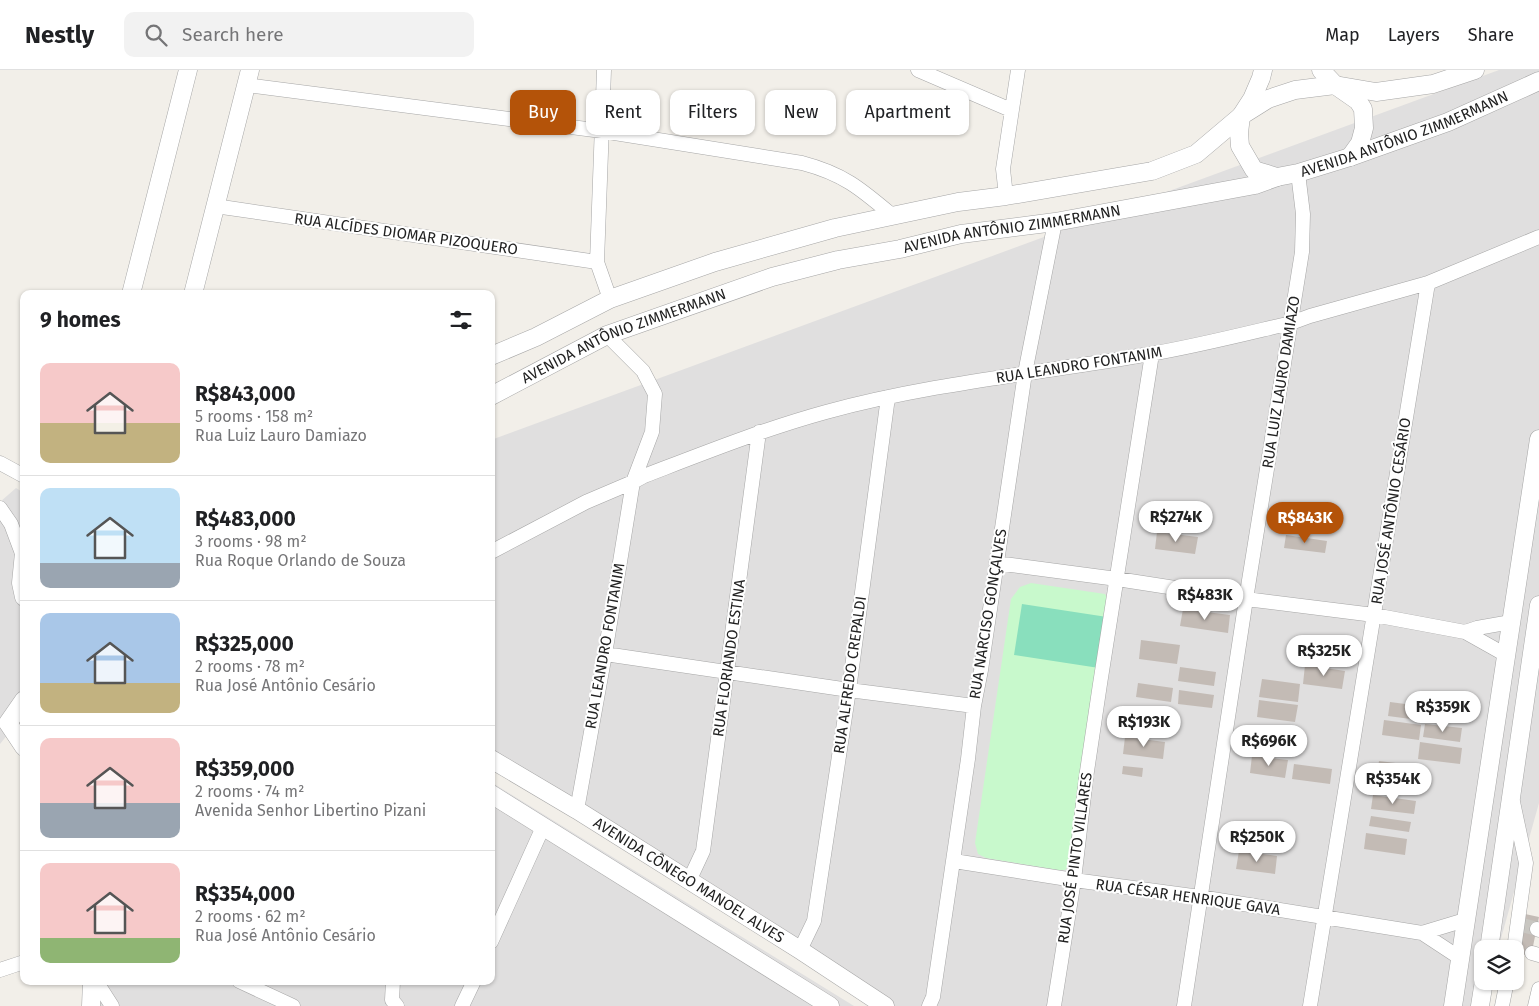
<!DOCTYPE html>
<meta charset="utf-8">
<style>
:root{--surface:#fff;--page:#f2f2f2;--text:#202124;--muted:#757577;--line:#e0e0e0;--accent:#b45309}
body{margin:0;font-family:"Fira Sans",sans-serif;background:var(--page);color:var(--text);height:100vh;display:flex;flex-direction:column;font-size:19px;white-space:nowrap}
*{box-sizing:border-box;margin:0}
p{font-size:16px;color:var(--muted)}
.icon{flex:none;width:28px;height:28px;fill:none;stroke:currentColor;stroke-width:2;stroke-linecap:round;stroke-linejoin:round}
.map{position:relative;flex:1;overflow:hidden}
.side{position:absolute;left:20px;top:220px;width:475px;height:695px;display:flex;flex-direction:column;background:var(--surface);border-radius:10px;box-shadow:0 1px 4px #0004}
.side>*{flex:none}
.guide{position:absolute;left:510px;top:20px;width:475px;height:45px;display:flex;gap:10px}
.buttons{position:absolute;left:1474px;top:870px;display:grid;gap:10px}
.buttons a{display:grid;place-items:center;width:50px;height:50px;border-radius:10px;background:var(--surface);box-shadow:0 1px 4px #0004;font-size:25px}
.price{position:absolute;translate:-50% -42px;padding:0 11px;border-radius:18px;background:#fff;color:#222;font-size:16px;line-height:32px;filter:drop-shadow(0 1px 2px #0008)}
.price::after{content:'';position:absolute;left:50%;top:30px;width:15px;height:11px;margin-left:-8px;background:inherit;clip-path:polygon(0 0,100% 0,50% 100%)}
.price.selected{background:var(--accent);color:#fff}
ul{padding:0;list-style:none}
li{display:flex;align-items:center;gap:15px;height:125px;padding:0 20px}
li+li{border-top:1px solid var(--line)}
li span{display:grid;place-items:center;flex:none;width:140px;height:100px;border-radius:10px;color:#555}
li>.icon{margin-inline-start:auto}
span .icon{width:60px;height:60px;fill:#fffc;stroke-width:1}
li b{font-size:21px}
h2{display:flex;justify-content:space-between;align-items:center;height:60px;padding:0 20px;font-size:21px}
.chip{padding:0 18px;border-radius:10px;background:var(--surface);box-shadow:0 1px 4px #0004;font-size:18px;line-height:45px}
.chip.selected{background:var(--accent);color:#fff}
header{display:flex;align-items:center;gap:30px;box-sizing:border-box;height:70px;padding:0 25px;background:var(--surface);border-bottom:1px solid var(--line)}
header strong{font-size:24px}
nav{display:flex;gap:28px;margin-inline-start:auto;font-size:18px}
.search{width:350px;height:45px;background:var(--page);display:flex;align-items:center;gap:12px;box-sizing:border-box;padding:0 18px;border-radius:10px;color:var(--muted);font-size:19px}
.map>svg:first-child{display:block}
.residential{fill:#e0dfdf}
.park{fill:#c8f9cc}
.pitch{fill:#89dfbd}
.building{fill:#c3bbb5}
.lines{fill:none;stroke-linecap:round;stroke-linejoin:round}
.minor-tunnel{stroke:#c8c6c1;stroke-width:14;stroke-dasharray:14 7;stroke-linecap:butt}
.minor-casing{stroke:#a6a6a6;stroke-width:15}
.tertiary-casing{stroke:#a6a6a6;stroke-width:19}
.minor{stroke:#fff;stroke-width:14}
.tertiary{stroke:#fff;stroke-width:18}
.labels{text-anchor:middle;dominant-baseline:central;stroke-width:4;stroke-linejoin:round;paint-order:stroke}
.street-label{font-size:15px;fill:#222;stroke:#fff}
</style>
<header>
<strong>Nestly</strong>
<div class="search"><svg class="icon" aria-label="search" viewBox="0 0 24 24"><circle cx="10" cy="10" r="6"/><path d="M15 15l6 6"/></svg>Search here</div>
<nav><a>Map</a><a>Layers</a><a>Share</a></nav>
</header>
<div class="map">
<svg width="1539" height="936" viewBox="0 0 1539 936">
<rect width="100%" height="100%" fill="#f2efe9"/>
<path class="residential" d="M1499 0H1539V733L1498 879H1482L1481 936H877L491 697V370Z
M16 418 24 423V655L21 648 0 674V432Z
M491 712 854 936H94L95 911H491Z"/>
<path class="park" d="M1031 513 1105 524 1108 530 1069 796 1065 800H1058L986 788 978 784 975 773 1011 529 1020 517Z"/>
<path class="pitch" d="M1022 534 1107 547 1099 598 1014 585Z"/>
<path class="building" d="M1157 462 1198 467 1195 484 1155 479Z
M1286 465 1327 471 1325 483 1284 478Z
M1183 539 1230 545 1228 563 1180 556Z
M1141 570 1180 575 1177 594 1139 589Z
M1305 595 1345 601 1342 619 1303 614Z
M1180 597 1216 602 1214 616 1178 611Z
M1262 609 1300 614 1298 632 1259 627Z
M1138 613 1173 618 1171 632 1136 627Z
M1179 620 1214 625 1212 638 1178 634Z
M1259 630 1298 635 1295 652 1257 647Z
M1390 632 1428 637 1426 651 1388 646Z
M1127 647 1168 653 1166 661 1126 656Z
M1384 650 1421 655 1419 670 1382 665Z
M1425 654 1462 658 1460 672 1423 667Z
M1254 666 1290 671 1288 685 1252 680Z
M1125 667 1165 672 1163 689 1123 684Z
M1420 672 1462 678 1460 694 1418 689Z
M1252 686 1288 690 1285 708 1250 703Z
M1379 691 1420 696 1418 709 1377 704Z
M1294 694 1332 699 1330 714 1292 709Z
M1123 696 1143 698 1142 707 1122 704Z
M1373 725 1416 731 1414 744 1371 739Z
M1371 746 1411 752 1409 762 1369 756Z
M1366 763 1407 769 1405 785 1364 779Z
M1239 781 1277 786 1275 804 1236 799Z
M1525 844 1539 847 1531 886 1516 883Z"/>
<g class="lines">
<path class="minor-tunnel" d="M1522 855 1537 859"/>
<g class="minor-casing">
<path id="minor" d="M604 0 597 192 610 229
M918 0 1011 40
M246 15 602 61 802 93C844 104 861 119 893 146
M1006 126 1003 99 1018 0
M215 136 597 192
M0 393 24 406
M0 438 11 454 23 486
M491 482 586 432 633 412 644 406C704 383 764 359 826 342 932 313 1042 303 1150 284 1197 276 1244 264 1291 253L1310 246 1428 213 1539 167
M996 493 1117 509 1246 529 1374 545 1465 562 1506 585
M1465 562 1477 558 1511 552
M605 584 849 620 974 636
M1513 732 1526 793 1514 879
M577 740 605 584 633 412 652 362 655 324 643 301 607 265
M954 791 1074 810 1200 827 1422 863 1465 850
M689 811 703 781 759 362
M1537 859 1539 860
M1422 863 1460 888
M491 872 543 757
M800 880 814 851 849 620 888 327
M1532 883 1539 885
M0 900 24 892
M96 911 112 936
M239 911 293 936
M393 911 392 930 397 936
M462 936 474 911
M929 936 933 927 968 689 974 636 981 600 1025 303 1055 152
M1054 936 1074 810 1086 708 1100 614 1152 284
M1184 936 1246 529 1302 182 1303 144 1298 103
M1310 936 1428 213
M1502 936 1507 911
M1535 936 1539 919"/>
</g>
<g class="tertiary-casing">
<g id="tertiary">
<path d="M1263 0 1261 8 1252 29 1241 46 1239 63 1240 76 1254 100 1277 107"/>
<path d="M1321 0 1335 15 1358 31 1363 39 1364 58 1360 73 1350 87"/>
<path d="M131 224 188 0"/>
<path d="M193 224 250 0"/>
<path d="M491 286 536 267 610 229 715 192 835 158 958 132 1006 126 1152 101 1196 84 1241 46 1268 29 1295 20 1335 15 1376 22 1433 14 1475 0"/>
<path id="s1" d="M491 326 607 265 772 207 838 190 900 179 961 164 1055 152 1255 115 1277 107 1298 103 1350 87 1448 52 1539 11"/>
<path d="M24 483 21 513 24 527"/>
<path d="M24 630 8 653 24 677"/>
<path id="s2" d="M491 689 577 740 800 880 885 936"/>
<path d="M491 724 830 936"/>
<path d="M1489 879 1539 535"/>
<path d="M91 936 92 911"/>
<path d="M1453 936 1539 369"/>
<path d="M1480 936 1484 911"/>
</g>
</g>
<use href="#minor" class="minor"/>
<use href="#tertiary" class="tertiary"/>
</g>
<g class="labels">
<g class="street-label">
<text stroke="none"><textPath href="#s1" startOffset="956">AVENIDA ANTÔNIO ZIMMERMANN</textPath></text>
<text stroke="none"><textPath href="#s1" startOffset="551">AVENIDA ANTÔNIO ZIMMERMANN</textPath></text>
<text transform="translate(406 164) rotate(8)">RUA ALCÍDES DIOMAR PIZOQUERO</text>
<text stroke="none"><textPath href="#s1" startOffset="146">AVENIDA ANTÔNIO ZIMMERMANN</textPath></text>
<text transform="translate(1079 295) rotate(-9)">RUA LEANDRO FONTANIM</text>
<text transform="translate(1281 312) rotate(-81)">RUA LUIZ LAURO DAMIAZO</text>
<text transform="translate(1391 441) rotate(-81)">RUA JOSÉ ANTÔNIO CESÁRIO</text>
<text transform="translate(988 544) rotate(-81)">RUA NARCISO GONÇALVES</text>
<text transform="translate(605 576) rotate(-80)">RUA LEANDRO FONTANIM</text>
<text transform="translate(729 588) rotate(-82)">RUA FLORIANDO ESTINA</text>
<text transform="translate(850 605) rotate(-82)">RUA ALFREDO CREPALDI</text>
<text transform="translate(1075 788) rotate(-82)">RUA JOSÉ PINTO VILLARES</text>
<text stroke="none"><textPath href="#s2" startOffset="232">AVENIDA CÔNEGO MANOEL ALVES</textPath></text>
<text transform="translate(1188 827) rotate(8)">RUA CÉSAR HENRIQUE GAVA</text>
</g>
</g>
</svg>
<div class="buttons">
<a><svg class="icon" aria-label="layers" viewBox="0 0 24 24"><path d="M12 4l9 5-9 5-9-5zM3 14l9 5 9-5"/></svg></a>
</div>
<b class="price" style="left:1176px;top:473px">R$274K</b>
<b class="price selected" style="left:1305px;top:474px">R$843K</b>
<b class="price" style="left:1205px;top:551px">R$483K</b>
<b class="price" style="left:1324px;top:607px">R$325K</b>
<b class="price" style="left:1443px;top:663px">R$359K</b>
<b class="price" style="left:1144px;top:678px">R$193K</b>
<b class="price" style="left:1269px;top:697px">R$696K</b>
<b class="price" style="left:1393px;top:735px">R$354K</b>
<b class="price" style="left:1257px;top:793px">R$250K</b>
<div class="guide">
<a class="chip selected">Buy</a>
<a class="chip">Rent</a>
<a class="chip">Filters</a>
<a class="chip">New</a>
<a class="chip">Apartment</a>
</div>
<section class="side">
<h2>9 homes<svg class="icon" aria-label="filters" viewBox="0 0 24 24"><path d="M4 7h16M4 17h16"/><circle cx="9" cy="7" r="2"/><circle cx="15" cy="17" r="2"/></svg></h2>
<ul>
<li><span style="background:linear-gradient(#f6c9c9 60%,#c2b280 0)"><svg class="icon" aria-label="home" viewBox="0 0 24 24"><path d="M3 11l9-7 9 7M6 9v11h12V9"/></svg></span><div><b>R$843,000</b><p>5 rooms · 158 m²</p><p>Rua Luiz Lauro Damiazo</p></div></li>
<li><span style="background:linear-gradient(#bfe0f5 75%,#9aa5b1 0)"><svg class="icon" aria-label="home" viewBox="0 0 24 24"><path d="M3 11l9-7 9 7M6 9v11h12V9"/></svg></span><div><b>R$483,000</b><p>3 rooms · 98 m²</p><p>Rua Roque Orlando de Souza</p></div></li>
<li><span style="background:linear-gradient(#a9c7e8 70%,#c2b280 0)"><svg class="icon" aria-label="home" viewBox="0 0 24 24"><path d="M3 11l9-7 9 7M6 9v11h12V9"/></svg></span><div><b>R$325,000</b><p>2 rooms · 78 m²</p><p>Rua José Antônio Cesário</p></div></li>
<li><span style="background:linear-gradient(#f6c9c9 65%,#9aa5b1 0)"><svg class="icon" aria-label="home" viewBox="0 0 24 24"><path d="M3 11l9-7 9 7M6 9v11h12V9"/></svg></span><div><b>R$359,000</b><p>2 rooms · 74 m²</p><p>Avenida Senhor Libertino Pizani</p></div></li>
<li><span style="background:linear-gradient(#f6c9c9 75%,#8fb573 0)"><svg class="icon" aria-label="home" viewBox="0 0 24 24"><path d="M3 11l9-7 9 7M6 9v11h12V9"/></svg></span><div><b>R$354,000</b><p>2 rooms · 62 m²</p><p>Rua José Antônio Cesário</p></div></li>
</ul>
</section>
</div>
